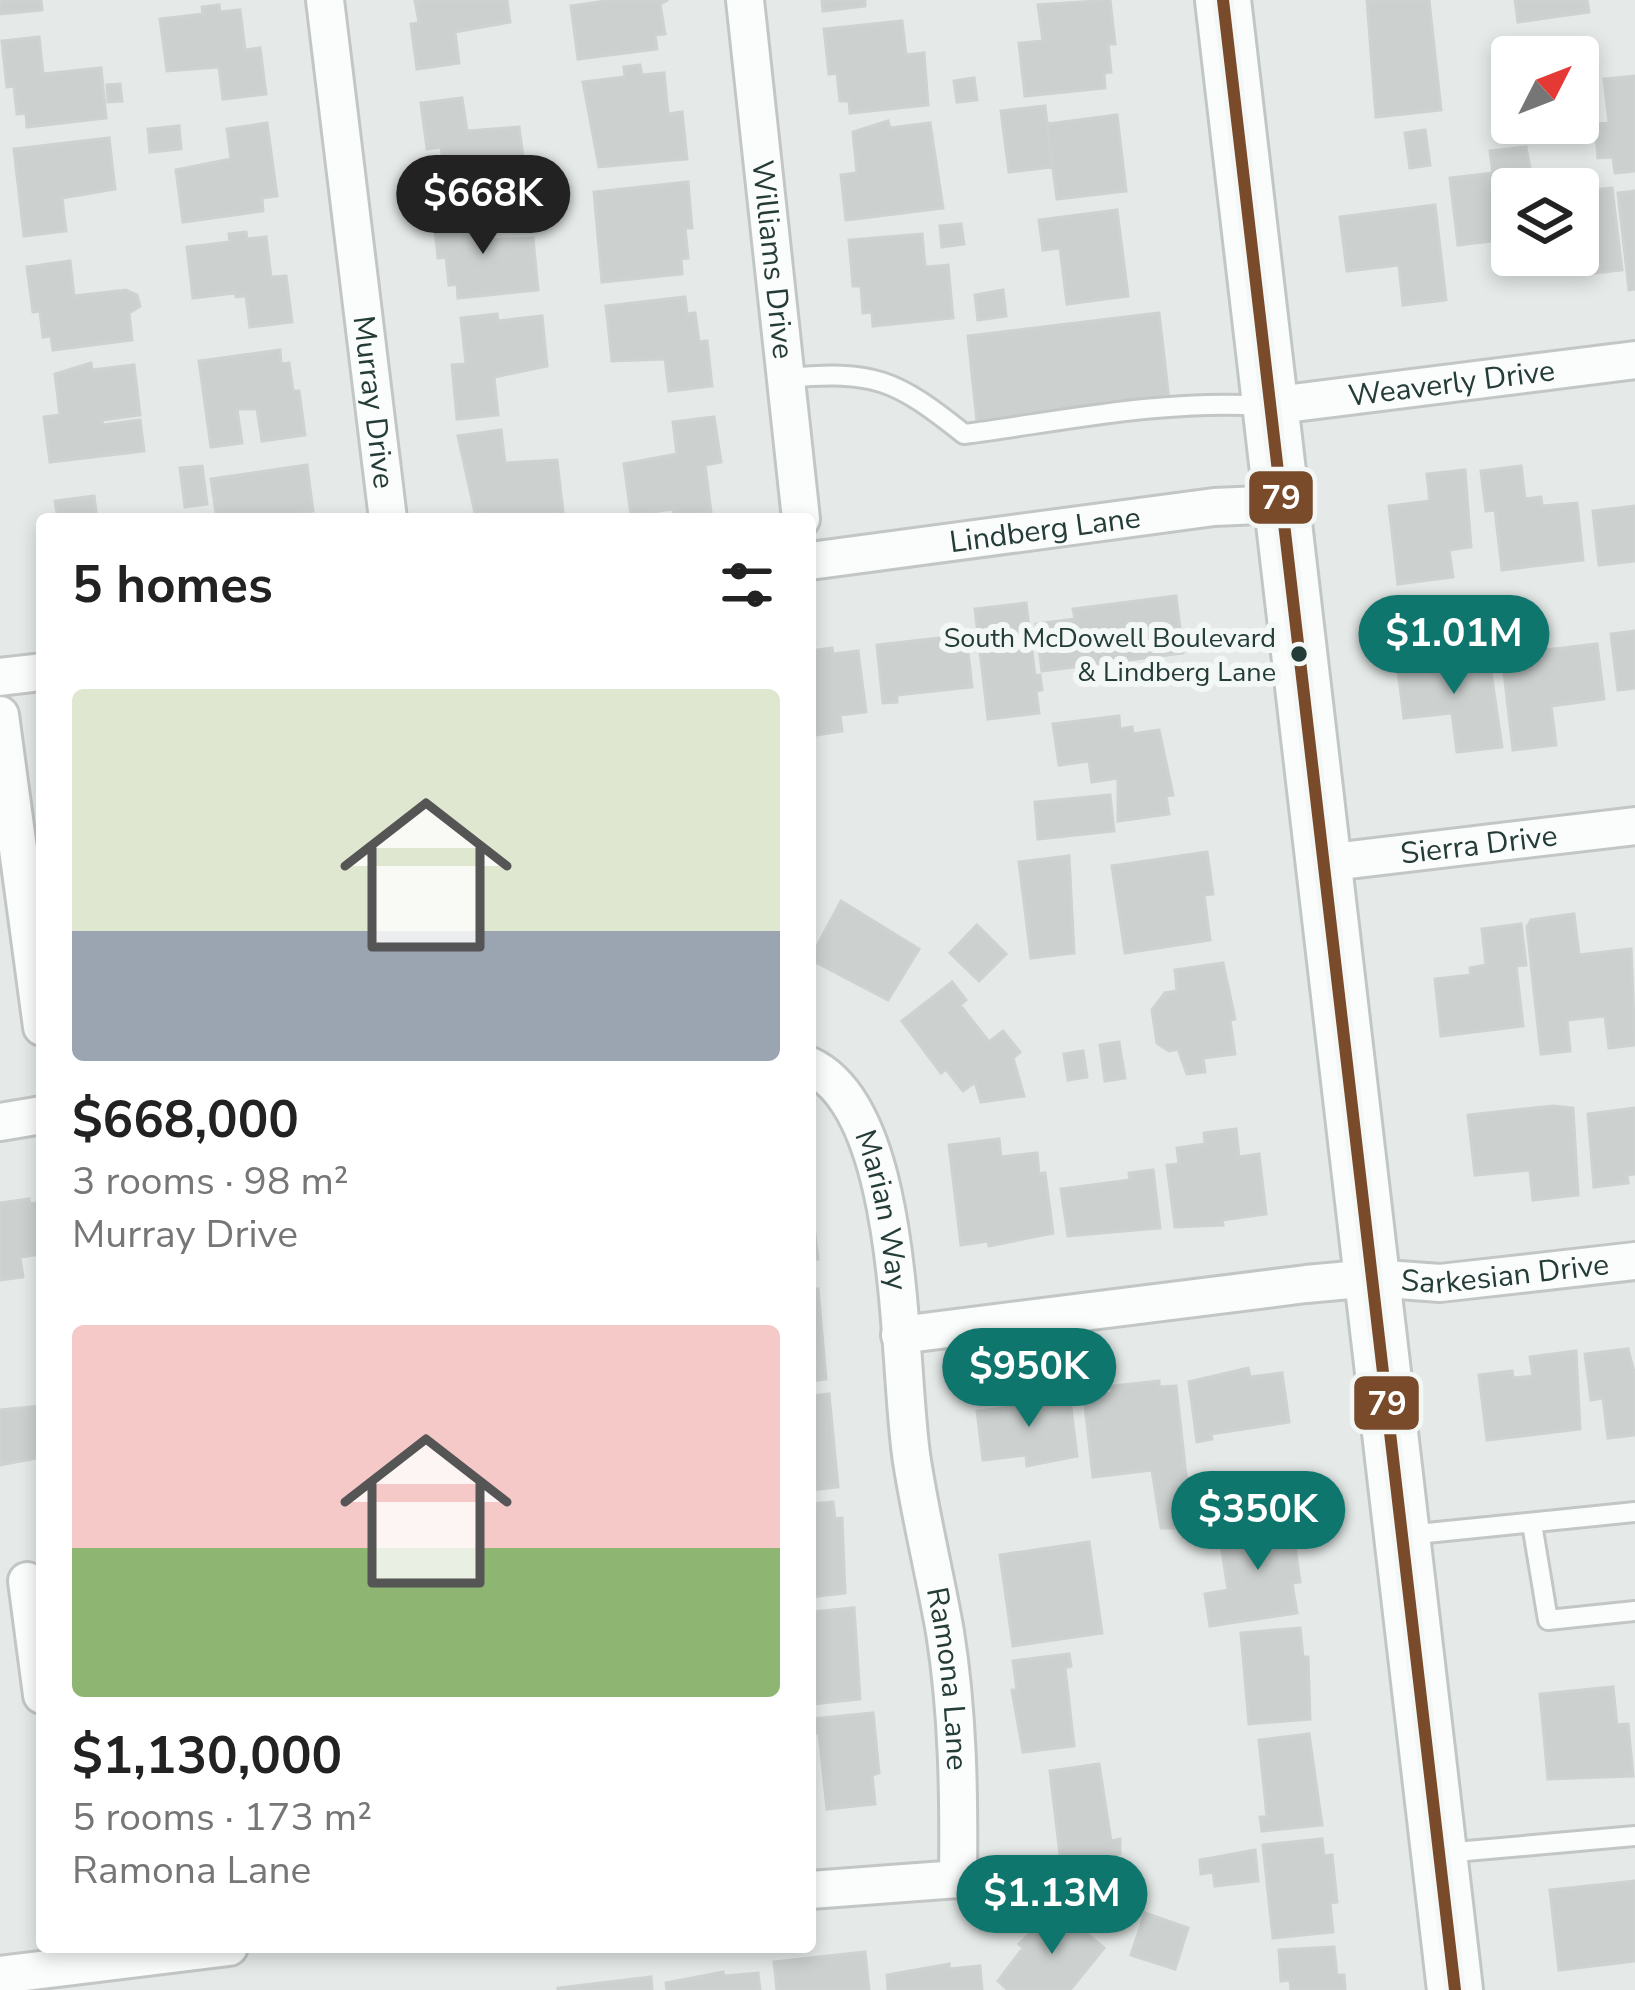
<!DOCTYPE html>
<meta charset="utf-8">
<style>
:root{--surface:#fff;--page:#f6f6f6;--text:#222;--muted:#767676;--accent:#0f766e}
body{margin:0;font-family:"Nunito Sans",sans-serif;background:var(--page);color:var(--text);height:100vh;display:flex;flex-direction:column;font-size:45px;white-space:nowrap}
*{box-sizing:border-box;margin:0}
p{font-size:39px;color:var(--muted)}
.icon{flex:none;width:66px;height:66px;fill:none;stroke:currentColor;stroke-width:2;stroke-linecap:round;stroke-linejoin:round}
.map{position:relative;flex:1;overflow:hidden}
.side{position:absolute;left:36px;top:513px;width:780px;height:1440px;display:flex;flex-direction:column;background:var(--surface);border-radius:12px;box-shadow:0 6px 18px #0003}
.side>*{flex:none}
.needle{width:78px;rotate:48deg}
.tools{position:absolute;left:1491px;top:36px;display:grid;gap:24px}
.tools a{display:grid;place-items:center;width:108px;height:108px;border-radius:12px;background:var(--surface);box-shadow:0 6px 18px #0003;font-size:60px}
.price{position:absolute;translate:-50% -102px;padding:0 27px;border-radius:42px;background:var(--accent);color:#fff;font-size:39px;line-height:78px;filter:drop-shadow(0 3px 6px #0008)}
.price::after{content:'';position:absolute;left:50%;top:72px;width:36px;height:27px;margin-left:-18px;background:inherit;clip-path:polygon(0 0,100% 0,50% 100%)}
.price.selected{background:#222;color:#fff}
ul{padding:0;list-style:none}
li{display:grid;align-content:center;gap:24px;height:636px;padding:0 36px}
li span{display:grid;place-items:center;height:372px;border-radius:12px;color:#555}
li>.icon{margin-inline-start:auto}
span .icon{width:216px;height:216px;fill:#fffc;stroke-width:1}
li b{font-size:51px}
h2{display:flex;justify-content:space-between;align-items:center;height:144px;padding:0 36px;font-size:51px}
.map>svg:first-child{display:block}
.building{fill:#ccd1cf;stroke:#ced3d1;stroke-width:3}
.lines{fill:none;stroke-linecap:round;stroke-linejoin:round}
.service-casing{stroke:#c2c7c5;stroke-width:24}
.minor-casing{stroke:#c2c7c5;stroke-width:42}
.secondary-casing{stroke:#c1c7c5;stroke-width:60}
.service{stroke:#fbfcfc;stroke-width:18}
.minor{stroke:#fbfcfc;stroke-width:36}
.secondary{stroke:#fbfcfc;stroke-width:54}
.bus-1-casing{stroke:#f3f8f6;stroke-width:21}
.bus-1{stroke:#7a4b2a;stroke-width:12}
.bus-dot{fill:#243c37;stroke:#f3f8f6;stroke-width:4.5}
.labels{text-anchor:middle;dominant-baseline:central;stroke-width:12;stroke-linejoin:round;paint-order:stroke}
.bus-label{font-size:27px;fill:#243c37;stroke:#f3f8f6;text-anchor:end}
.street-label{font-size:30px;fill:#243c37;stroke:#f3f8f6}
.line-badge{stroke:#f3f8f6;stroke-width:4.5}
.badge-label{font-size:33px;text-anchor:middle;font-weight:bold;fill:#fff}
</style>
<div class="map">
<svg width="1635" height="1990" viewBox="0 0 1635 1990">
<rect width="100%" height="100%" fill="#e5eae8"/>
<path class="building" d="M0 0H41L42 10 0 14Z
M415 0H507L510 22 455 32 459 63 417 69 411 24 419 23Z
M612 0H668L660 4 665 34 655 35 657 49 578 59 571 6Z
M822 0H865V6L823 11Z
M1110 0 1115 44H1108L1111 72 1104 73 1105 88 1025 96 1019 43 1043 41 1038 5Z
M1367 0H1429L1441 110 1376 117Z
M1515 0H1587L1589 12 1518 22Z
M219 5 220 12 240 10 245 50 260 48 266 94 223 99 219 67 167 71 160 19 203 14 202 7Z
M902 21 906 55 924 53 928 105 850 113 849 101H840L837 73 829 74 824 29Z
M39 37 43 74 101 68 106 118 27 127 26 113 17 114 14 86 7 87 2 41Z
M640 65 642 75 664 73 668 114 682 112 687 159 599 167 583 82 625 77 624 67Z
M1635 76V171L1615 173 1613 157 1598 158 1595 124 1609 123 1604 79Z
M974 78 977 100 957 102 954 81Z
M120 84 122 101 108 102 107 85Z
M462 98 467 131 519 127 526 179 483 185V190L447 188 441 147 427 149 421 103Z
M1045 106 1052 167 1009 172 1001 111Z
M1117 115 1126 191 1057 199 1047 124Z
M888 121 890 128 930 123 943 208 846 220 841 175 857 173 853 132Z
M267 123 277 196 262 198 263 211 183 222 176 170 231 159 227 129Z
M179 126 181 149 150 152 148 129Z
M1425 130 1430 165 1410 168 1405 133Z
M109 138 115 189 62 198 66 231 24 236 14 149Z
M1526 147 1534 189H1512V255H1552L1554 268 1512 273 1508 239 1458 245 1450 178 1493 173 1490 151Z
M688 182 692 228H685L688 258 681 259 682 274 602 282 594 192Z
M1612 188 1622 270 1585 274 1578 192Z
M1635 191V289L1629 290 1618 193Z
M1435 205 1446 300 1403 305 1399 265 1347 271 1340 217Z
M476 208 479 240 533 238 538 290 458 298 457 284 449 285 446 257 438 258 433 212Z
M1117 210 1128 296 1067 304 1060 248 1043 250 1039 220Z
M961 224 964 244 942 247 940 226Z
M246 232 247 239 266 237 271 277 286 276 292 322 250 327 246 296 236 297 235 293 193 298 187 247 230 242 229 234Z
M922 234 925 267 948 265 953 318 873 326 872 312 863 313 861 286H853L849 240Z
M70 261 74 296 126 290 137 295 140 306 129 313 132 340 53 350 51 336 43 337 40 311 33 312 27 267Z
M1003 290 1006 316 978 320 975 295Z
M685 297 687 314 695 313 699 342 707 341 712 386 669 391 665 359 612 361 606 306Z
M1159 313 1169 400 977 422 968 336Z
M497 314 498 321 542 316 547 366 494 377 498 415 457 419 452 365 466 364 461 318Z
M280 350 281 364 289 363 293 391H299L305 435 262 441 257 409H237L242 443 211 447 199 361Z
M91 363 92 370 134 365 140 415 102 420 103 425 140 420 144 451 50 462 44 417 60 415 55 374Z
M714 417 721 462 705 465 711 512 674 517 673 509 631 515 624 464 677 454 673 422Z
M501 430 505 463 557 460 563 512 521 519H484L483 513H475L458 436Z
M307 465 313 511 297 513 298 519H217L211 479Z
M202 466 207 504 185 507 180 468Z
M1521 466 1525 499 1541 497 1542 506 1577 503 1583 560 1502 570 1495 510 1486 511 1481 471Z
M1465 470 1471 547 1449 550 1453 577 1398 584 1389 506 1430 501 1427 474Z
M94 496 97 519H58L55 501Z
M1635 506V561L1599 565 1593 511Z
M1176 596 1183 653 1042 671 1036 624 1075 619 1073 609Z
M1026 603 1035 676 1040 675 1042 690 1036 691 1039 713 988 719 975 609Z
M1635 631V688L1618 690 1611 634Z
M966 635 972 687 897 695V702L883 703 877 645Z
M1597 644 1604 699 1551 706 1556 745 1513 750 1502 655Z
M832 648 833 654 858 651 866 712 840 715 842 731 810 736V651Z
M1488 652 1502 747 1457 752 1452 713 1404 718 1397 663Z
M1119 716 1120 729 1132 727 1133 734 1159 730 1173 795 1166 796 1169 814 1118 821V778L1092 782 1089 761 1059 765 1053 724Z
M1110 795 1114 831 1038 839 1035 802Z
M1207 852 1213 894 1204 895 1210 940 1125 953 1112 866Z
M1069 856 1074 953 1031 958 1019 862Z
M841 901 919 949 888 1000 810 959Z
M1574 914 1579 955 1631 949 1635 1045 1609 1048 1605 1016 1567 1020 1570 1051 1541 1054 1527 927 1531 920Z
M1521 924 1526 965 1516 966 1523 1026 1441 1036 1435 979 1471 975 1470 968 1486 965 1482 929Z
M977 925 1006 954 979 981 950 953Z
M1223 963 1235 1019 1230 1020 1235 1054 1203 1058 1205 1072 1187 1074 1178 1049 1169 1051 1157 1043 1152 1010 1165 993 1177 991 1175 970Z
M952 982 966 1000 960 1005 989 1042 1003 1031 1020 1052 1013 1058 1024 1096 981 1102 975 1082 963 1091 946 1069 941 1073 902 1021Z
M1119 1042 1125 1078 1105 1081 1100 1045Z
M1083 1051 1087 1077 1068 1080 1064 1054Z
M1553 1106 1573 1108 1578 1195 1533 1200 1530 1170 1475 1175 1468 1115Z
M1635 1108V1174L1627 1175 1628 1183 1594 1187 1588 1114Z
M1236 1129 1239 1157 1259 1154 1266 1214 1222 1220 1223 1225 1175 1227 1167 1165 1179 1164 1177 1148 1205 1144 1204 1133Z
M999 1139 1001 1157 1037 1153 1039 1174 1045 1173 1053 1233 989 1246 988 1241 961 1245 949 1145Z
M1153 1170 1160 1228 1068 1236 1061 1189 1130 1180 1129 1173Z
M810 1195 818 1259 810 1260Z
M29 1199 30 1204 42 1202V1254L20 1257 23 1277 0 1280V1203Z
M818 1289 826 1379 810 1381V1290Z
M1628 1349 1635 1376V1435L1608 1438 1603 1398 1591 1400 1585 1354Z
M1576 1351 1580 1429 1487 1440 1479 1375 1512 1371 1513 1378 1533 1376 1530 1357Z
M1248 1368 1250 1377 1282 1373 1289 1422 1211 1434 1212 1439 1197 1442 1189 1382Z
M1159 1381V1387L1176 1386 1189 1502 1196 1501 1199 1528H1161L1152 1470 1093 1477 1084 1396 1112 1393V1386Z
M1069 1392 1077 1456 1027 1466 1026 1455 983 1460 977 1411 1004 1408V1401Z
M829 1394 838 1487 810 1490V1396Z
M42 1406V1457L0 1465V1410Z
M833 1502 835 1519 842 1518 845 1593 810 1597V1504Z
M1309 1510 1310 1522 1292 1524 1300 1582 1292 1583 1297 1613 1210 1626 1205 1594 1228 1590 1220 1537 1232 1535 1231 1530 1291 1521 1290 1512Z
M1089 1542 1102 1633 1013 1646 1000 1555Z
M854 1608 860 1699 812 1704 810 1612Z
M1300 1628 1303 1657H1308L1310 1719 1249 1724 1241 1633Z
M1069 1654 1071 1666 1065 1668 1074 1746 1023 1752 1012 1690H1017L1013 1661Z
M1613 1687 1617 1725 1628 1724 1633 1776 1548 1779 1540 1694Z
M873 1713 879 1773 872 1775 875 1804 827 1809 819 1733 810 1734V1719Z
M1309 1734 1322 1825 1262 1831 1260 1817H1267L1259 1740Z
M1099 1764 1111 1841 1120 1839V1854L1061 1863 1050 1771Z
M1322 1839 1324 1856 1332 1855 1337 1902 1330 1903 1333 1932 1273 1938 1263 1845Z
M1255 1850 1258 1881 1215 1886 1213 1872 1201 1874 1200 1860Z
M1635 1881V1961L1559 1970 1550 1890Z
M1057 1908 1104 1948 1070 1990H1008L998 1981 1023 1948 1019 1944Z
M1145 1913 1188 1928 1175 1969 1131 1955Z
M1334 1947 1337 1975H1344L1345 1990H1291L1290 1980 1281 1981 1279 1950Z
M865 1952 869 1990H777L774 1962Z
M949 1964V1969L980 1966 982 1990H888L887 1975Z
M723 1972 724 1976 758 1973 760 1990H667L666 1983Z
M651 1977 652 1990H558V1988Z"/>
<g class="lines">
<g class="service-casing">
<path id="service" d="M786 378C874 370 895 379 964 434 1064 421 1163 399 1265 406
M1532 1524 1548 1620 1635 1611
M1407 1535 1635 1512
M1444 1853 1635 1836"/>
</g>
<g class="minor-casing">
<g id="minor">
<path id="s1" d="M325 0 388 519"/>
<path id="s2" d="M745 0 801 519"/>
<path id="s3" d="M1270 406 1635 360"/>
<path id="s4" d="M810 561 1214 507 1281 504"/>
<path d="M0 677 42 672"/>
<path d="M0 715 42 1027"/>
<path id="s5" d="M1324 863 1635 826"/>
<path id="s6" d="M810 1066C908 1112 897 1369 912 1461 921 1519 935 1575 945 1632 958 1713 959 1797 958 1879L810 1890"/>
<path d="M0 1122 42 1115"/>
<path id="s7" d="M900 1335 1306 1284 1372 1278 1440 1283 1635 1261"/>
<path d="M27 1581 42 1695"/>
<path d="M0 1975 229 1947"/>
</g>
</g>
<g class="secondary-casing">
<path id="secondary" d="M1223 0 1455 1990"/>
</g>
<use href="#service" class="service"/>
<use href="#minor" class="minor"/>
<use href="#secondary" class="secondary"/>
<g class="bus-1-casing">
<path id="bus-1" d="M1223 0 1455 1990"/>
</g>
<use href="#bus-1" class="bus-1"/>
</g>
<circle class="bus-dot" cx="1299" cy="654" r="10"/>
<g class="labels">
<g class="bus-label">
<text x="1276" y="638">South McDowell Boulevard<tspan x="1276" dy="34">&amp; Lindberg Lane</tspan></text>
</g>
<g class="street-label">
<text stroke="none"><textPath href="#s2" startOffset="261">Williams Drive</textPath></text>
<text stroke="none"><textPath href="#s3" startOffset="183">Weaverly Drive</textPath></text>
<text stroke="none"><textPath href="#s1" startOffset="405">Murray Drive</textPath></text>
<text stroke="none"><textPath href="#s4" startOffset="237">Lindberg Lane</textPath></text>
<text stroke="none"><textPath href="#s5" startOffset="156">Sierra Drive</textPath></text>
<text stroke="none"><textPath href="#s6" startOffset="168">Marian Way</textPath></text>
<text stroke="none"><textPath href="#s7" startOffset="609">Sarkesian Drive</textPath></text>
<text stroke="none"><textPath href="#s6" startOffset="642">Ramona Lane</textPath></text>
</g>
</g>
<g class="line-badge">
<rect x="1247" y="469" width="68" height="57" rx="12" fill="#7a4b2a"/>
<rect x="1352" y="1374" width="69" height="58" rx="12" fill="#7a4b2a"/>
</g>
<g class="badge-label">
<text x="1281" y="509">79</text>
<text x="1387" y="1415">79</text>
</g>
</svg>
<div class="tools">
<a><svg class="needle" viewBox="-14 -14 28 28"><path d="M0-13l5 13h-10z" fill="#e53935"/><path d="M0 13l5-13h-10z" fill="#767676"/></svg></a>
<a><svg class="icon" aria-label="layers" viewBox="0 0 24 24"><path d="M12 4l9 5-9 5-9-5zM3 14l9 5 9-5"/></svg></a>
</div>
<b class="price selected" style="left:483px;top:257px">$668K</b>
<b class="price" style="left:1454px;top:697px">$1.01M</b>
<b class="price" style="left:1029px;top:1430px">$950K</b>
<b class="price" style="left:1258px;top:1573px">$350K</b>
<b class="price" style="left:1052px;top:1957px">$1.13M</b>
<section class="side">
<h2>5 homes<svg class="icon" aria-label="filters" viewBox="0 0 24 24"><path d="M4 7h16M4 17h16"/><circle cx="9" cy="7" r="2"/><circle cx="15" cy="17" r="2"/></svg></h2>
<ul>
<li><span style="background:linear-gradient(#dfe7d0 65%,#9aa5b1 0)"><svg class="icon" aria-label="home" viewBox="0 0 24 24"><path d="M3 11l9-7 9 7M6 9v11h12V9"/></svg></span><div><b>$668,000</b><p>3 rooms · 98 m²</p><p>Murray Drive</p></div></li>
<li><span style="background:linear-gradient(#f6c9c9 60%,#8fb573 0)"><svg class="icon" aria-label="home" viewBox="0 0 24 24"><path d="M3 11l9-7 9 7M6 9v11h12V9"/></svg></span><div><b>$1,130,000</b><p>5 rooms · 173 m²</p><p>Ramona Lane</p></div></li>
</ul>
</section>
</div>
